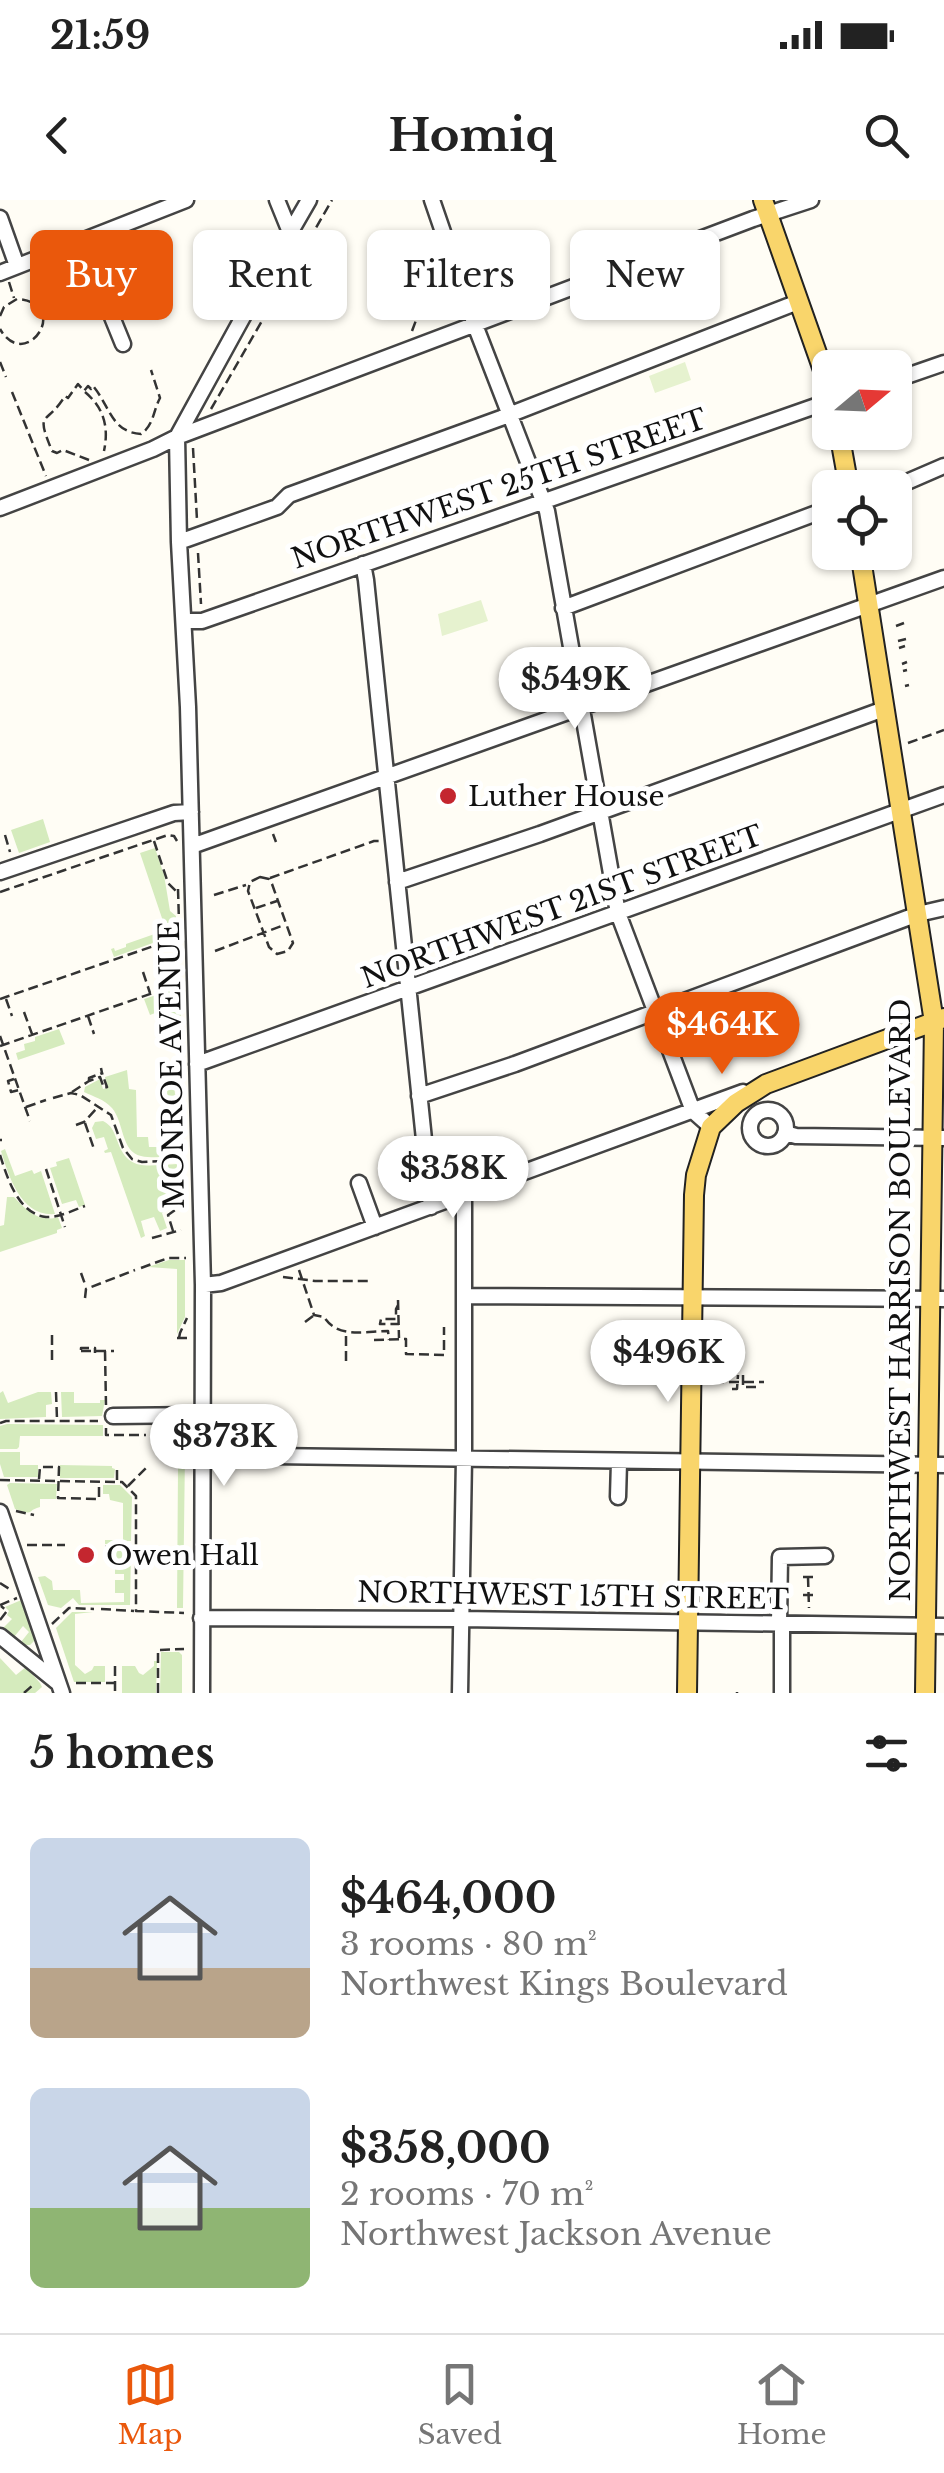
<!DOCTYPE html>
<meta charset="utf-8">
<style>
:root{--surface:#fff;--page:#f6f6f6;--text:#222;--muted:#767676;--line:#e0e0e0;--accent:#ea580c}
body{margin:0;font-family:"Libre Baskerville",serif;background:var(--page);color:var(--text);height:100vh;display:flex;flex-direction:column;font-size:38px;white-space:nowrap}
*{box-sizing:border-box;margin:0}
p{font-size:32px;color:var(--muted)}
.icon{flex:none;width:55px;height:55px;fill:none;stroke:currentColor;stroke-width:2;stroke-linecap:round;stroke-linejoin:round}
.map{position:relative;height:1493px;overflow:hidden}
.drawer{display:flex;flex-direction:column;background:var(--surface);flex:1}
.drawer>*{flex:none}
.hud{position:absolute;left:30px;top:30px;width:885px;height:90px;display:flex;gap:20px}
.needle{width:65px;rotate:71deg}
.fabs{position:absolute;left:812px;top:150px;display:grid;gap:20px}
.fabs a{display:grid;place-items:center;width:100px;height:100px;border-radius:15px;background:var(--surface);box-shadow:0 2px 8px #0004;font-size:50px}
.price{position:absolute;translate:-50% -85px;padding:0 22px;border-radius:35px;background:#fff;color:#222;font-size:32px;line-height:65px;filter:drop-shadow(0 2px 5px #0008)}
.price::after{content:'';position:absolute;left:50%;top:60px;width:30px;height:22px;margin-left:-15px;background:inherit;clip-path:polygon(0 0,100% 0,50% 100%)}
.price.current{background:var(--accent);color:#fff}
ul{padding:0;list-style:none}
li{display:flex;align-items:center;gap:30px;height:250px;padding:0 30px}
li span{display:grid;place-items:center;flex:none;width:280px;height:200px;border-radius:15px;color:#555}
li>.icon{margin-inline-start:auto}
span .icon{width:120px;height:120px;fill:#fffc;stroke-width:1}
li b{font-size:42px}
h2{display:flex;justify-content:space-between;align-items:center;height:120px;padding:0 30px;font-size:42px}
.chip{padding:0 35px;border-radius:15px;background:var(--surface);box-shadow:0 2px 8px #0004;font-size:35px;line-height:90px}
.chip.current{background:var(--accent);color:#fff}
.status{display:flex;justify-content:space-between;align-items:center;height:70px;padding:0 50px;background:var(--surface);direction:ltr}
.status svg{height:28px;fill:currentColor}
header{display:flex;justify-content:space-between;align-items:center;height:130px;padding:0 30px;background:var(--surface);font-size:45px;font-weight:700}
.dock{display:flex;justify-content:space-around;align-items:center;height:140px;border-top:2px solid var(--line);background:var(--surface);font-size:28px;color:var(--muted)}
.dock a{display:grid;justify-items:center;gap:5px}
.dock .current{color:var(--accent)}
.map>svg:first-child{display:block}
.green{fill:#d5ebbd}
.pitch{fill:#e6f2cf}
.lines{fill:none;stroke-linecap:round;stroke-linejoin:round}
.minor-casing{stroke:#444;stroke-width:19}
.major-casing{stroke:#222;stroke-width:22}
.path{stroke:#333;stroke-width:2.5;stroke-dasharray:10 5;stroke-linecap:butt}
.minor{stroke:#fff;stroke-width:14}
.major{stroke:#f9d56b;stroke-width:18}
.poi-dot{fill:#c4262f;stroke:#fff;stroke-width:4}
.labels{text-anchor:middle;dominant-baseline:central;stroke-width:10;stroke-linejoin:round;paint-order:stroke}
.street-label{font-size:28px;fill:#111;stroke:#fff}
.poi-label{font-size:28px;fill:#111;stroke:#fff;text-anchor:start}
</style>
<div class="status"><b>21:59</b><svg viewBox="0 0 49 12"><path d="M0 12V9h3v3zM5 12V6h3v6zM10 12V3h3v9zM15 12V0h3v12zM26 1h20v11H26zM47 4h2v5h-2z"/></svg></div>
<header><svg class="icon" aria-label="back" viewBox="0 0 24 24"><path d="M15 5l-7 7 7 7"/></svg>Homiq<svg class="icon" aria-label="search" viewBox="0 0 24 24"><circle cx="10" cy="10" r="6"/><path d="M15 15l6 6"/></svg></header>
<div class="map">
<svg width="944" height="1493" viewBox="0 0 944 1493">
<rect width="100%" height="100%" fill="#fffdf5"/>
<path class="green" d="M43 619 50 642 19 653 11 630Z
M155 648 164 675 170 711 176 716V732L164 739 114 757 111 749 114 748 115 751 126 747V744L166 730 140 653Z
M172 790H178L181 795V827H167V822L155 813 150 815 144 799Z
M59 829 65 844 18 860 16 853 25 850 24 844 35 841V837Z
M127 870 129 889 136 890 137 937H148L149 947H162V940H183V956C170 956 154 959 141 956 121 952 124 922 112 908 104 899 94 897 84 892L85 887 100 879 103 889 107 888 105 877Z
M167 884H174L175 894H182V936L168 937Z
M103 921C112 926 113 930 117 940 128 973 147 965 177 964L178 1003 162 1013 167 1028 160 1031 154 1017 141 1021 145 1036 141 1038 111 952 105 953 104 951 108 949 104 937 96 939 92 928 95 922Z
M5 949 15 976 32 970 34 974 41 971 55 1014C21 1017 9 977 1 951Z
M69 958 85 1005 79 1007 76 1000 62 1004 50 968 57 966 56 962Z
M7 997H14C26 1010 39 1023 58 1017L62 1028 57 1030V1033L0 1052V1026L4 1025Z
M169 1060H185V1117L177 1134V1069L148 1067Z
M3 1191 8 1203 38 1192H51L52 1204 46 1205V1217L0 1219V1193Z
M61 1192H74V1203H100V1200H105L102 1216 62 1217Z
M7 1224 103 1225V1236H20L19 1247 17 1249H0V1226Z
M0 1252H20V1265H38V1277H4L0 1264Z
M182 1253H185L183 1408H177L178 1268H182Z
M60 1265 112 1266V1268L115 1269 114 1278H60Z
M10 1283 57 1284 56 1299H40V1307C25 1311 36 1316 15 1309L7 1285Z
M103 1285H120L132 1297 131 1341H128V1345L105 1344V1340H123V1303L110 1300 109 1294H103Z
M109 1351H128L131 1353 130 1405H79L73 1398 61 1408 48 1405 38 1377 45 1376 52 1381 53 1390H80L81 1403 124 1402V1393H115V1380H124V1374H115V1360L109 1359Z
M26 1398 37 1438 30 1445H25L21 1442 29 1432 23 1426 14 1437 3 1428 12 1419 7 1415 9 1411 5 1407Z
M72 1412H93L75 1414V1465L85 1474 92 1470 94 1466H105V1482H74L56 1428Z
M161 1452H179L182 1455V1493H160Z
M0 1458 16 1475 26 1467 40 1483 42 1487 35 1493H0Z
M154 1461H157L156 1493H122V1466H135L139 1473 143 1475 154 1466Z"/>
<path class="pitch" d="M685 162 691 180 655 193 649 176Z
M481 400 488 421 442 436 438 414Z"/>
<g class="lines">
<g class="minor-casing">
<path id="minor" d="M277 0 290 32
M432 0 475 125 547 311 618 713 693 911 711 927
M0 18 17 66
M81 41 123 144
M0 73 186 0
M895 180 944 163
M893 288 944 266
M0 308 153 249 177 237 753 19 811 0
M179 342 277 307 289 295 501 218 798 102
M363 364 366 380 431 1007
M563 408 830 308
M185 421H202L830 201
M192 646 944 378
M0 672 133 627 174 613 191 612
M397 682 540 634 884 509
M197 864 944 595
M419 896 515 864 918 714 944 708
M750 928a18 18 0 1 1 36 0a18 18 0 1 1-36 0Z
M785 933 796 936 944 938
M359 983 375 1027
M203 1085 221 1083 743 892
M465 1096 944 1099
M113 1216 202 1215
M202 1255 944 1265
M618 1297 619 1262
M0 1312 62 1493
M201 1418 461 1419 944 1426
M779 1423 780 1357 825 1356
M0 1436 58 1483
M202 1493 203 1085 188 507 179 342 177 237 272 64 309 0
M460 1493 464 1258V993
M782 1493V1423"/>
</g>
<g class="major-casing">
<path id="major" d="M763 0 830 190
M839 232 849 288
M860 352 934 822 925 1493
M687 1493 694 995 696 975 711 927 736 903 766 884 944 818"/>
</g>
<path class="path" d="M9 82 14 98
M0 116 4 107 17 99C73 103 26 174 0 129
M412 131 418 115 415 104
M0 162 6 177
M12 192 46 276
M85 192C104 208 109 227 104 251
M211 209 332 0
M193 248 197 320
M89 260 63 250 57 253 52 251C35 209 46 227 65 196L68 198 78 184 84 191 88 186 91 189 93 186C110 206 111 232 141 234 154 225 153 211 160 198L151 170
M198 353 201 404
M896 426 904 423
M898 441 906 439
M899 448 905 446
M902 464 907 462
M903 471 907 470
M905 486 909 485
M908 543 944 530
M273 634 276 642
M5 635 10 652
M154 641 168 683 177 692
M260 677 269 679 272 684 293 743 288 751 277 754 269 747 248 691 250 682Z
M270 678 374 641H380
M178 689 180 756
M0 692 168 635 174 636 177 641
M214 695 246 685
M256 708 277 701
M215 751 284 725
M143 772 150 793
M0 799 177 738
M6 799 12 816
M24 812 32 834
M88 816 94 834
M167 835H169V829H180
M0 836 30 921
M0 846 182 783
M169 846H181
M182 867H176V891H183
M14 879 8 881 11 892 19 890
M89 881V878L102 873 101 868
M72 892 89 881 100 877 104 888 107 887 102 873
M53 898 71 893 80 895 111 915 123 948 132 959 142 962 185 960
M26 907 46 900
M85 923 94 949
M76 925 84 922 98 907
M0 940H2
M0 955C7 977 18 1014 46 1017 58 1018 74 1010 85 1006
M46 969 65 1027
M173 1031 168 1015 181 1006
M152 1038 181 1030
M141 1068 168 1058H186
M299 1070 314 1115 324 1117C338 1139 365 1131 388 1131L389 1140
M81 1073 86 1087
M283 1077 315 1081H371
M85 1098 86 1089 135 1070
M398 1100 399 1138
M398 1105 396 1109V1119H381L380 1124H399
M305 1122 313 1116
M177 1138H187
M179 1138 180 1133 187 1118
M374 1140 406 1139V1154L444 1155V1127
M81 1150V1148H95V1153
M81 1151H114
M105 1151 106 1205
M52 1160V1134
M346 1161V1133
M743 1175V1187H757L758 1189
M714 1182H764
M732 1189H737L738 1175
M56 1192 57 1219
M0 1223 6 1221H98
M106 1228V1235H146
M152 1231 163 1230 160 1233
M182 1251H186
M39 1279 40 1267H59L58 1298 99 1299V1284
M0 1280 122 1282 136 1296V1411L184 1413
M117 1280V1266
M128 1286 146 1268
M16 1311 34 1315
M27 1345H65
M105 1347H134
M803 1377H815
M808 1377 809 1408
M0 1383 11 1390
M803 1395H814
M0 1405 17 1398
M101 1409 134 1411
M0 1420 7 1411 1 1406
M52 1424 69 1408 94 1409
M115 1466V1493
M76 1483H115
M737 1492V1493
M24 1493 34 1484
M158 1493V1450L184 1449"/>
<use href="#minor" class="minor"/>
<use href="#major" class="major"/>
</g>
<g class="poi-dot">
<circle cx="448" cy="596" r="10"/>
<circle cx="86" cy="1355" r="10"/>
</g>
<g class="labels">
<g class="street-label">
<text transform="translate(499 289) rotate(-19)">NORTHWEST 25TH STREET</text>
<text transform="translate(562 707) rotate(-20)">NORTHWEST 21ST STREET</text>
<text transform="translate(172 865) rotate(-91)">MONROE AVENUE</text>
<text transform="translate(900 1100) rotate(-90)">NORTHWEST HARRISON BOULEVARD</text>
<text transform="translate(573 1396) rotate(1)">NORTHWEST 15TH STREET</text>
</g>
<g class="poi-label">
<text x="468" y="596">Luther House</text>
<text x="106" y="1355">Owen Hall</text>
</g>
</g>
</svg>
<div class="fabs">
<a><svg class="needle" viewBox="-14 -14 28 28"><path d="M0-13l5 13h-10z" fill="#e53935"/><path d="M0 13l5-13h-10z" fill="#767676"/></svg></a>
<a><svg class="icon" aria-label="locate" viewBox="0 0 24 24"><circle cx="12" cy="12" r="6"/><path d="M12 2v4M12 18v4M2 12h4M18 12h4"/></svg></a>
</div>
<b class="price" style="left:575px;top:532px">$549K</b>
<b class="price current" style="left:722px;top:877px">$464K</b>
<b class="price" style="left:453px;top:1021px">$358K</b>
<b class="price" style="left:668px;top:1205px">$496K</b>
<b class="price" style="left:224px;top:1289px">$373K</b>
<div class="hud">
<a class="chip current">Buy</a>
<a class="chip">Rent</a>
<a class="chip">Filters</a>
<a class="chip">New</a>
</div>
</div>
<section class="drawer">
<h2>5 homes<svg class="icon" aria-label="filters" viewBox="0 0 24 24"><path d="M4 7h16M4 17h16"/><circle cx="9" cy="7" r="2"/><circle cx="15" cy="17" r="2"/></svg></h2>
<ul>
<li><span style="background:linear-gradient(#c9d6e8 65%,#b9a48a 0)"><svg class="icon" aria-label="home" viewBox="0 0 24 24"><path d="M3 11l9-7 9 7M6 9v11h12V9"/></svg></span><div><b>$464,000</b><p>3 rooms · 80 m²</p><p>Northwest Kings Boulevard</p></div></li>
<li><span style="background:linear-gradient(#c9d6e8 60%,#8fb573 0)"><svg class="icon" aria-label="home" viewBox="0 0 24 24"><path d="M3 11l9-7 9 7M6 9v11h12V9"/></svg></span><div><b>$358,000</b><p>2 rooms · 70 m²</p><p>Northwest Jackson Avenue</p></div></li>
</ul>
</section>
<nav class="dock">
<a class="current"><svg class="icon" aria-label="map" viewBox="0 0 24 24"><path d="M3 6l6-2 6 2 6-2v14l-6 2-6-2-6 2zM9 4v14M15 6v14"/></svg>Map</a>
<a><svg class="icon" aria-label="saved" viewBox="0 0 24 24"><path d="M7 4h10v16l-5-4-5 4z"/></svg>Saved</a>
<a><svg class="icon" aria-label="home" viewBox="0 0 24 24"><path d="M3 11l9-7 9 7M6 9v11h12V9"/></svg>Home</a>
</nav>
